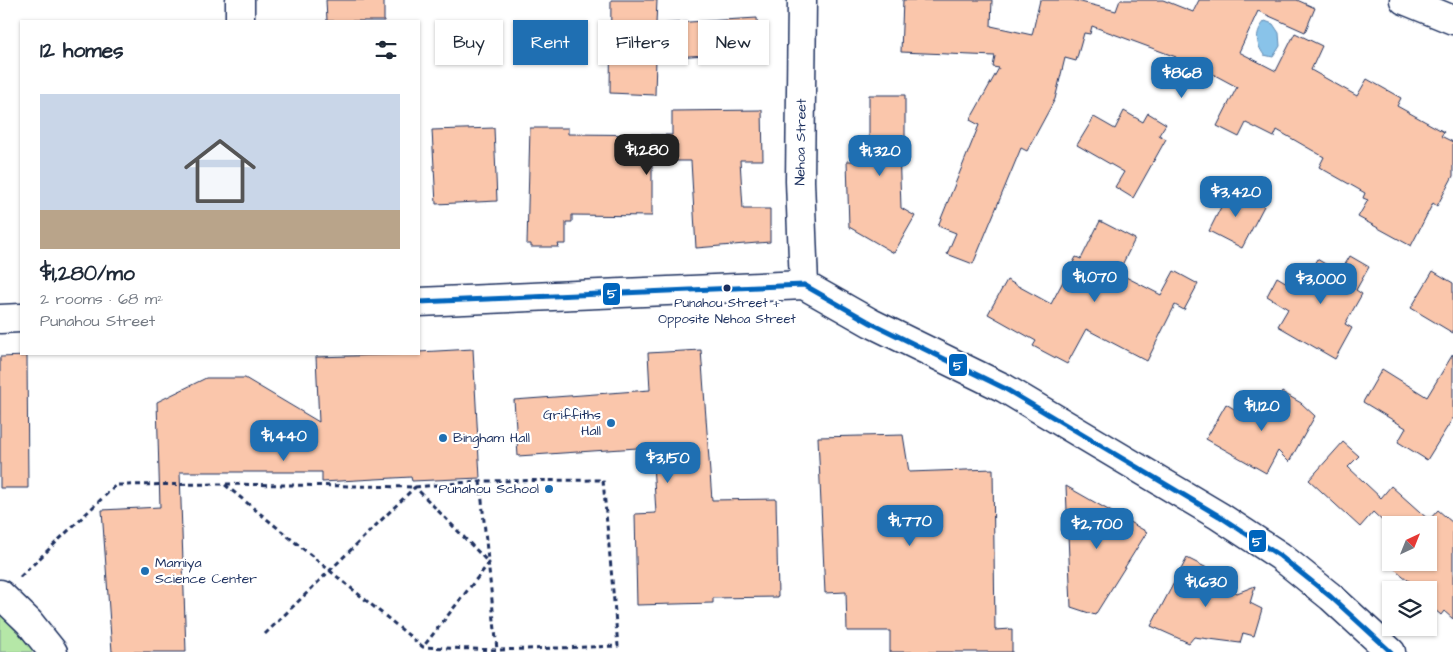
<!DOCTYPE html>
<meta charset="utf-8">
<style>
:root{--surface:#fff;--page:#f6f6f7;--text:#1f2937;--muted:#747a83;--line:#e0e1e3;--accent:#1f6fb2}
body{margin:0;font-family:"Architects Daughter",sans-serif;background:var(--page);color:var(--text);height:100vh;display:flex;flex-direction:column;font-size:19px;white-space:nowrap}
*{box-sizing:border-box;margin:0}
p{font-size:16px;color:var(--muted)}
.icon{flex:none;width:28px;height:28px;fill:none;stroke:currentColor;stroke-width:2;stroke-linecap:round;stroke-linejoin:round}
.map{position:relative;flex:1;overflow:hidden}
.side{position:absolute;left:20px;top:20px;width:400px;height:335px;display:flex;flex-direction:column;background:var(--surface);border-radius:0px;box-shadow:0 1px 4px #0004}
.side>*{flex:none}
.banner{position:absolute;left:435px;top:20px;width:475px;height:45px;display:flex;gap:10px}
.needle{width:32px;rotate:43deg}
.fabs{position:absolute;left:1382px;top:516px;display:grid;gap:10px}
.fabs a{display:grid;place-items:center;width:55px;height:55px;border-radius:0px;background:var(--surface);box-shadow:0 1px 4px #0004;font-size:25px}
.price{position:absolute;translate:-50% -42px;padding:0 11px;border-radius:10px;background:var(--accent);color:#fff;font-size:16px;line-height:32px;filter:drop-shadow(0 1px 2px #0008)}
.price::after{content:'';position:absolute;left:50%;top:30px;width:15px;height:11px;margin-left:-8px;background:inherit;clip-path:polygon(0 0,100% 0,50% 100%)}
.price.on{background:#222;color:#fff}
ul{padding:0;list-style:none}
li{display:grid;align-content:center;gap:10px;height:265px;padding:0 20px}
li+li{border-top:1px solid var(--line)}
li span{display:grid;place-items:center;height:155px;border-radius:0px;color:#555}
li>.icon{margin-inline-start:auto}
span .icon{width:90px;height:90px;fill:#fffc;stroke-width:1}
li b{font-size:21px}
h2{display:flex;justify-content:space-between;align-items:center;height:60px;padding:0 20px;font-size:21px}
.tag{padding:0 18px;border-radius:0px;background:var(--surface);box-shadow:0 1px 4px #0004;font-size:18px;line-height:45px}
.tag.on{background:var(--accent);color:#fff}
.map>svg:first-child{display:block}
.green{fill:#b5e7a7;stroke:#688b82}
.water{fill:#89c3e9;stroke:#5d88b1}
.building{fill:#fac6ab;stroke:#1b2f5e}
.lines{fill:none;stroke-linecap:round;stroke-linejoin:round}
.minor-casing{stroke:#1b2f5e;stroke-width:31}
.major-casing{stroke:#1b2f5e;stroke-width:31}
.path{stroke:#1b2f5e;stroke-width:3;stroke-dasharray:5 4;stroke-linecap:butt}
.minor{stroke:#fff;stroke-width:28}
.major{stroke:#fff;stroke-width:28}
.bus-1-casing{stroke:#fff;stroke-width:9}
.bus-1{stroke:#0065bd;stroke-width:5}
.bus-dot{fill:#1b2f5e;stroke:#fff;stroke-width:2}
.poi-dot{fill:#1f6fb2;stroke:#fff;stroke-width:2}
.labels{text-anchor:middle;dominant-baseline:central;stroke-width:4.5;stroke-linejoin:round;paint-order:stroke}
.bus-label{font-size:13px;fill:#1b2f5e;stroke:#fff}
.street-label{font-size:14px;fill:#1b2f5e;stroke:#fff}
.poi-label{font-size:14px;fill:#1b2f5e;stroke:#fff;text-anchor:end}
.line-badge{stroke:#fff;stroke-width:2}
.badge-label{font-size:14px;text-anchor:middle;font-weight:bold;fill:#fff}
</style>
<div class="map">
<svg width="1453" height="652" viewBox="0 0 1453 652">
<rect width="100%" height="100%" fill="#fff"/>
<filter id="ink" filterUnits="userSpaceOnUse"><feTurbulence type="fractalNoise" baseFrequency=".02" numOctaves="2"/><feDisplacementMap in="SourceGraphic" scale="10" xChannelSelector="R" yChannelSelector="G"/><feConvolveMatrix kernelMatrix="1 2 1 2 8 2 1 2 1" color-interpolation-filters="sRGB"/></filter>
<g filter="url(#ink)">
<path class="green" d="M0 611 40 652H0Z"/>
<path class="water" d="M1265 21 1273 24 1279 33 1280 46 1273 57 1264 55C1255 43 1255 32 1265 21Z"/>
<path class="building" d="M326 0H384V21H327Z
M611 0H657L656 24 757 18 759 52 656 58 655 95 610 93Z
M903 0H992L991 26 1032 35 1040 0H1073L1116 11 1120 0H1163L1193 12 1199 0H1297L1315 8 1305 32 1258 11 1239 52 1276 71 1295 33 1322 46 1311 70 1357 96 1367 79 1401 98 1397 106 1444 132 1441 136 1453 142V176L1437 206 1433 203 1411 246 1358 217 1368 200 1363 198 1365 193 1319 167 1324 157 1277 130 1274 137 1246 123 1239 137 1217 126 1237 87 1196 65 1189 77 1171 67 1176 57 1092 26 1090 34 1084 33 1076 61 1065 58 1055 99 1027 151 1021 148 973 264 947 254 956 233 938 226 979 125 970 120 999 68 993 67 995 56 901 52Z
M869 95H905V148H899L901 208 915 216 894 253 849 227 847 161H869Z
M762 110 763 160H740L743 209H770V242L696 248 691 161H652V216L572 215V222H566V244H558L559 247H531V244H527L530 128H568V134L672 135V111Z
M1124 111 1143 122 1148 113 1166 124 1159 135 1166 139 1133 198 1115 187 1124 172 1077 145 1094 117 1115 129Z
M494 128 497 201 436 204 432 130Z
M1231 187 1264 206 1242 248 1209 231Z
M1100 221 1135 239 1118 273 1161 295 1174 271 1198 284 1184 310 1175 305 1147 361 1086 329 1067 364 1033 346 1036 341 988 314 1007 280 1051 304 1076 257 1081 259Z
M1350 256 1369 267 1356 290 1362 294 1345 324 1352 328 1335 359 1278 326 1288 309 1267 296 1277 277 1299 290 1317 259 1340 273Z
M1433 271 1453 283V333L1411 308Z
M473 349 480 478 412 481 411 477 322 482V472H180L186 652H112L102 510 160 507 157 402 206 378H245L319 422 316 357 419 354V352Z
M701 350 712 500 776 499 778 597 713 598V603L637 605 635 514 656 513 652 447 518 456 514 400 650 390 648 353Z
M1453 354V418L1427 460 1398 442 1406 428 1363 402 1382 369 1427 397Z
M27 356 28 488H0V357Z
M1282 392 1301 403 1315 416 1289 462 1278 451 1266 473 1206 439 1226 404 1239 412 1243 405 1267 419Z
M903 435 909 472 993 469 995 630 1012 629V652H890V631H847L846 592 825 593 818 437Z
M1343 442 1359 456 1348 467 1381 498 1391 486 1429 520 1438 510 1453 523V619L1444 611 1441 615 1429 605V590H1420L1391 566 1394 562H1429V525H1391V529L1373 512 1360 527 1309 480Z
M1066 486 1147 532 1095 615 1071 607Z
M1187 558 1215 572 1216 580 1237 593 1255 586 1250 603 1262 609 1254 636 1243 633 1240 643 1194 637 1189 643 1151 626Z"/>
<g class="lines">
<g class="minor-casing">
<path id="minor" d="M240 0V21
M802 0 800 181 804 285
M1404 0 1453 20
M0 594 29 622 53 652"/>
</g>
<g class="major-casing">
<path id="major" d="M419 302 804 285 871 323 1004 388 1219 516 1280 556 1331 597 1391 652
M0 319 21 318"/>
</g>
<path class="path" d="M480 481 497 650
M20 577 116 485 224 484 415 487 480 481 603 480 618 646 497 650 423 647 224 484
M265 634 415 487 489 563 423 647"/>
<use href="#minor" class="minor"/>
<use href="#major" class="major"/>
<g class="bus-1-casing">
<path id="bus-1" d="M804 285 871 323 1004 388 1219 516 1280 556 1331 597 1391 652
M419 302 804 285"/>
</g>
<use href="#bus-1" class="bus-1"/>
</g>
</g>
<circle class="bus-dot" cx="727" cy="288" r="4.5"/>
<g class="poi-dot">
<circle cx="611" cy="423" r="5"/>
<circle cx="443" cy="438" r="5"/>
<circle cx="549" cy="489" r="5"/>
<circle cx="145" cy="571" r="5"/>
</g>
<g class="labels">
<g class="bus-label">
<text x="727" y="303">Punahou Street +<tspan x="727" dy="16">Opposite Nehoa Street</tspan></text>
</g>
<g class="street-label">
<text transform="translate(801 142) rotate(-89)">Nehoa Street</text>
</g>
<g class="poi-label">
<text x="601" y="415">Griffiths<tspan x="601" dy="16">Hall</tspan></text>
<text x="453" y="438" text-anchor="start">Bingham Hall</text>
<text x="539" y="489">Punahou School</text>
<text x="155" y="563" text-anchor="start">Mamiya<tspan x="155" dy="16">Science Center</tspan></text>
</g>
</g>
<g class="line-badge">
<rect x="602" y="282" width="19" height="24" rx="5" fill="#0065bd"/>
<rect x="948" y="353" width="20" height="24" rx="5" fill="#0065bd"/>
<rect x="1248" y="529" width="19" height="24" rx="5" fill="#0065bd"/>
</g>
<g class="badge-label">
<text x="612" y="298">5</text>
<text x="958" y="370">5</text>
<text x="1257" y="546">5</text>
</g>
</svg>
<div class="fabs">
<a><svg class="needle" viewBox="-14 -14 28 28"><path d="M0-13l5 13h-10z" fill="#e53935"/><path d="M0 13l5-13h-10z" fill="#747a83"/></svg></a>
<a><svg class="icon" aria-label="layers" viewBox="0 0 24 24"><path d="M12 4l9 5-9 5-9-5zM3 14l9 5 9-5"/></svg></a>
</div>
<b class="price" style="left:1182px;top:99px">$868</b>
<b class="price on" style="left:647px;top:176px">$1,280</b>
<b class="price" style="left:880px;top:177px">$1,320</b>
<b class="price" style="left:1236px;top:218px">$3,420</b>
<b class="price" style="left:1095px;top:303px">$1,070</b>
<b class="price" style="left:1321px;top:305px">$3,000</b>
<b class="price" style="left:1262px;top:432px">$1,120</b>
<b class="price" style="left:284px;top:462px">$1,440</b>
<b class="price" style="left:668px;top:484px">$3,150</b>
<b class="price" style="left:910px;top:547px">$1,770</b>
<b class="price" style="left:1097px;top:550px">$2,700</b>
<b class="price" style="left:1206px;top:608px">$1,630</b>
<div class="banner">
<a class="tag">Buy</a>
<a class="tag on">Rent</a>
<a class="tag">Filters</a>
<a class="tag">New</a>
</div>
<section class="side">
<h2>12 homes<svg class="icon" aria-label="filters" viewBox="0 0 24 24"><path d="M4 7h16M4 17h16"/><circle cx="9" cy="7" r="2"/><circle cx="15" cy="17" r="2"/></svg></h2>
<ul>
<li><span style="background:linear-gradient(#c9d6e8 75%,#b9a48a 0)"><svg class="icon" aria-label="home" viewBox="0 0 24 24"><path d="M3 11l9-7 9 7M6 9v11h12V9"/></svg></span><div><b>$1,280/mo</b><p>2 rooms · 68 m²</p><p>Punahou Street</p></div></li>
</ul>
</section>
</div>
